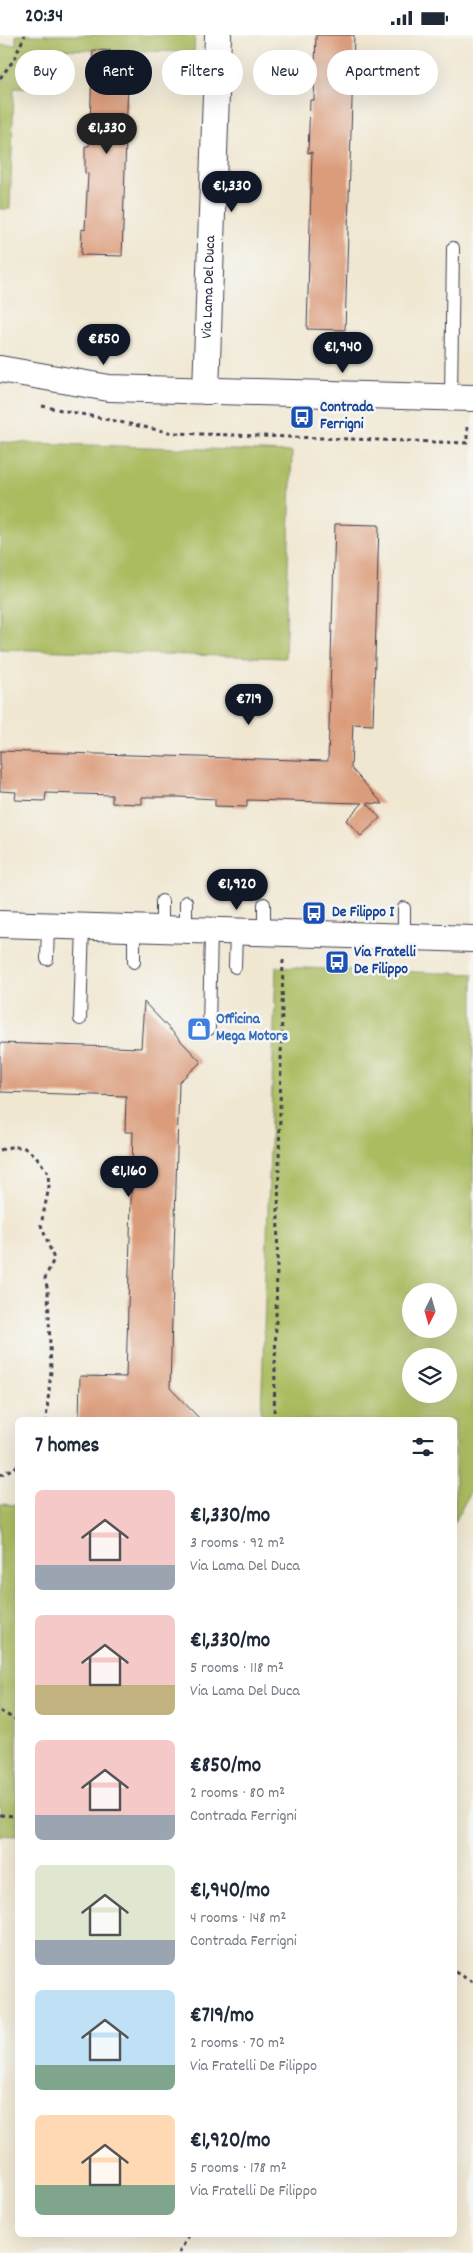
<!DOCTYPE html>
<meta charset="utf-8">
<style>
:root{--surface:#fff;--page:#f6f6f7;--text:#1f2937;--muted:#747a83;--accent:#111827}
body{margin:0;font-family:Dekko,sans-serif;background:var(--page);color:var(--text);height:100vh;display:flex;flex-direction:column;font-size:19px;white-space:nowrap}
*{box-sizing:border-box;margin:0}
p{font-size:16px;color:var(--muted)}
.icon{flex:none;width:28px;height:28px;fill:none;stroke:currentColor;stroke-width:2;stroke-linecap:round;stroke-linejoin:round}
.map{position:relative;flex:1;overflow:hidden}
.side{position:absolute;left:15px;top:1382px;width:442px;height:820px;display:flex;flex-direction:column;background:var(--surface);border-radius:8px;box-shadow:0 5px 20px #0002}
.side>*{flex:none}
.banner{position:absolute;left:15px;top:15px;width:444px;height:45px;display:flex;gap:10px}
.needle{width:32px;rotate:185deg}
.tools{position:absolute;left:402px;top:1248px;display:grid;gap:10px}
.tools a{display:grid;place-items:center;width:55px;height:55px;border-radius:50%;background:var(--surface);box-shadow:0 5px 20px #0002;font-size:25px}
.price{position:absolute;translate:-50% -42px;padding:0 11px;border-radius:18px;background:var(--accent);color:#fff;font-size:16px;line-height:32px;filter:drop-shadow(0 1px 2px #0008)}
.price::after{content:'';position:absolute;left:50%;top:30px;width:15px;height:11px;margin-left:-8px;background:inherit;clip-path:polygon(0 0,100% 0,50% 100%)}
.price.selected{background:#222;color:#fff}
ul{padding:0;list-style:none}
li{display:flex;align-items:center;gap:15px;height:125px;padding:0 20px}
li span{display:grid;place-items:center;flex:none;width:140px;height:100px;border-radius:8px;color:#555}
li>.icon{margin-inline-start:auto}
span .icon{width:60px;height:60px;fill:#fffc;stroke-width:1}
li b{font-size:21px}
h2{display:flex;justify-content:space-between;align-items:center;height:60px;padding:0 20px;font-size:21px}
.chip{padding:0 18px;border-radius:22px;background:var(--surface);box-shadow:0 5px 20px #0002;font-size:18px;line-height:45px}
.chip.selected{background:var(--accent);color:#fff}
.status{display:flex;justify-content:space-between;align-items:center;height:35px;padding:0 25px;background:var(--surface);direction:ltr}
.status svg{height:14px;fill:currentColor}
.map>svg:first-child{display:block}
.green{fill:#aabc60;stroke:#666f4e;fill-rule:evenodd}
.building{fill:#db9c7c}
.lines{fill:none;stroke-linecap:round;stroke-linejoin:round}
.service-casing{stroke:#414052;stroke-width:14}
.minor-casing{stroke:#414052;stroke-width:28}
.path{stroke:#414052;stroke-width:3;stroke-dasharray:4 4;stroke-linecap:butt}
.service{stroke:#fff;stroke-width:12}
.minor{stroke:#fff;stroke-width:26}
.labels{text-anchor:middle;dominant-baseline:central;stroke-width:5;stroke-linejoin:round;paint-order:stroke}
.street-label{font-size:15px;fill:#22223b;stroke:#f6f6f2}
.transit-label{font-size:15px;font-weight:bold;fill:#164399;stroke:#f6f6f2;text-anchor:start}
.shop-label{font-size:15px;font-weight:bold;fill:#366cbe;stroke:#f6f6f2;text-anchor:start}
</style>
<div class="status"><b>20:34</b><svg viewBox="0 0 49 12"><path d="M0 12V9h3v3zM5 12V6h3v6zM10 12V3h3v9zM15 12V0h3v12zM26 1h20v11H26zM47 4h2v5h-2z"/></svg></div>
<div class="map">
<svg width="473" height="2218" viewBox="0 0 473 2218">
<rect width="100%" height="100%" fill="#f6f6f2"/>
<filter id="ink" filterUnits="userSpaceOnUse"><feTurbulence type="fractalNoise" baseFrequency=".02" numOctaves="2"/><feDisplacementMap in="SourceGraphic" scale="10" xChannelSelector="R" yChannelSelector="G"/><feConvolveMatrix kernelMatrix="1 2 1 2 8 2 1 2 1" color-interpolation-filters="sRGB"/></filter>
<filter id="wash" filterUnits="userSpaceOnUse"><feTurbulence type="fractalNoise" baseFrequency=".0096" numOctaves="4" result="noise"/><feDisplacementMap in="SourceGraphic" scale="20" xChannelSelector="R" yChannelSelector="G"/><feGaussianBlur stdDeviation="1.12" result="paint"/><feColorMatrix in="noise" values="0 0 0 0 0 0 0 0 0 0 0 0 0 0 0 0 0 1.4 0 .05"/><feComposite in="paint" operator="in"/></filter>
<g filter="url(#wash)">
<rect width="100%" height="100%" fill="#f0e7d1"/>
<path class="green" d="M16 0H195L194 17 46 14 42 54 14 53 10 174H0V10H16Z
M0 407 292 417 285 623 0 614Z
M276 932 473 939V1451L455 1487V1385H261ZM449 1256V1294H411V1256ZM449 1321V1359H411V1321Z
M0 1469 17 1470V1801L0 1800Z"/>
<g id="blocks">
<path class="building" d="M316 0H354L345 295 307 294 312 117 308 118 310 65H314Z
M93 15 129 16 122 221 81 220 82 194 85 195 88 139 85 138V111H89Z
M335 489 379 490 373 690 353 689 351 733 383 769 367 768 380 783 361 801 346 785 363 768 247 765V772L215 771V764L179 762H142V769L112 768V760L46 758 45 766 15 765 16 757 0 756V716L328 726Z
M144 967 201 1027 179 1047 170 1353 201 1385H79L80 1341 126 1342 133 1097H125L126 1061 0 1057V1008L141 1013Z"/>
</g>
</g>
<g filter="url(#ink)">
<use href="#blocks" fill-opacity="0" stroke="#414052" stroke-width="1"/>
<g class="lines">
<g class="service-casing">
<path id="service" d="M451 362 453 213
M186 867V895
M264 869V897
M134 893V927
M162 894V866
M404 902V873
M47 924 48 891
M235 932 236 896
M80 984 83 892
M195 994H209L211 895"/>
</g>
<g class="minor-casing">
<g id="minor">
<path d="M0 334 109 353 473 363"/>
<path id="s1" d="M206 356 218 0"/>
<path d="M0 889 473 904"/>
</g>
</g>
<path class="path" d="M0 43 13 26 25 0
M42 371 173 398 467 408V389
M0 1115 10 1112H23L36 1121 48 1138 49 1152 41 1190 54 1224 45 1243 48 1256 51 1336 46 1385
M274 1385 283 923
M0 1440 18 1431
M0 1676 18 1686
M0 1780 18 1781
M455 1937 473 1947
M179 2218 189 2200"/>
<use href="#service" class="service"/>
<use href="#minor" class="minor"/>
</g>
</g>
<defs>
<g id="bus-square" transform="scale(1.25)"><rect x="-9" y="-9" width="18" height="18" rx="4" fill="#1a4fb4" stroke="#f6f6f2"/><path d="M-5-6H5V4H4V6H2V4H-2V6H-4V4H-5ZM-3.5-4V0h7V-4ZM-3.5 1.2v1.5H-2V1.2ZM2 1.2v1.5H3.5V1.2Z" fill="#fff"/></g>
<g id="shop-square" transform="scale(1.25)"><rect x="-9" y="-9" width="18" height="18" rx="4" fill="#3f7fe0" stroke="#f6f6f2"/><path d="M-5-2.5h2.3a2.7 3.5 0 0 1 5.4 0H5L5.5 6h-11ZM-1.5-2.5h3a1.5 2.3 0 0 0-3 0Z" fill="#fff"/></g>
</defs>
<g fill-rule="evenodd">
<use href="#bus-square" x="302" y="382"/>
<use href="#bus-square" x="314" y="878"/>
<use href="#bus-square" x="337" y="927"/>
<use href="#shop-square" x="199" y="994"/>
</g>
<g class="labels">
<g class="street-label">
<text stroke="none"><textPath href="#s1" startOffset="104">Via Lama Del Duca</textPath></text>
</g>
<g class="transit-label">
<text x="320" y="373">Contrada<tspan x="320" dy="17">Ferrigni</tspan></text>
<text x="332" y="878">De Filippo I</text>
<text x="354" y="918">Via Fratelli<tspan x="354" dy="17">De Filippo</tspan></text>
</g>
<g class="shop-label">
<text x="216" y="985">Officina<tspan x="216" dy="17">Mega Motors</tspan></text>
</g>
</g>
</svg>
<div class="tools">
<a><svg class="needle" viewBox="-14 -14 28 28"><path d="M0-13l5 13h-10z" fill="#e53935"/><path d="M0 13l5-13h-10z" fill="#747a83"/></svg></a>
<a><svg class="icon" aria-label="layers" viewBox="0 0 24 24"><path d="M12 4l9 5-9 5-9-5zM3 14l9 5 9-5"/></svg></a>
</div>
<b class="price selected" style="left:107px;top:120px">€1,330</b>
<b class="price" style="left:232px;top:178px">€1,330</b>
<b class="price" style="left:104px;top:331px">€850</b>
<b class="price" style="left:343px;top:339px">€1,940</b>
<b class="price" style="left:249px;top:691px">€719</b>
<b class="price" style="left:237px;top:876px">€1,920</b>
<b class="price" style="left:129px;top:1163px">€1,160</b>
<div class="banner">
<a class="chip">Buy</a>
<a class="chip selected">Rent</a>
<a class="chip">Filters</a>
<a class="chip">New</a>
<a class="chip">Apartment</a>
</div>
<section class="side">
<h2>7 homes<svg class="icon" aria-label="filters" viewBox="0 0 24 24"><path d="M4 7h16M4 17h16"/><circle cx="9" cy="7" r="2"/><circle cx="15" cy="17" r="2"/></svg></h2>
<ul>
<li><span style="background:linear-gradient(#f6c9c9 75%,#9aa5b1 0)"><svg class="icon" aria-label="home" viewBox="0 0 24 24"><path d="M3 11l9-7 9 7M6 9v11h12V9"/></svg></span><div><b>€1,330/mo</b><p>3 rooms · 92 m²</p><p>Via Lama Del Duca</p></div></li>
<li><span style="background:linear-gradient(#f6c9c9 70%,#c2b280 0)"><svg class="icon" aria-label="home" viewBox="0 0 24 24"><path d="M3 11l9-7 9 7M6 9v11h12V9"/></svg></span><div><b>€1,330/mo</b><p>5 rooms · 118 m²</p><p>Via Lama Del Duca</p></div></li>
<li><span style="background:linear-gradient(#f6c9c9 75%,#9aa5b1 0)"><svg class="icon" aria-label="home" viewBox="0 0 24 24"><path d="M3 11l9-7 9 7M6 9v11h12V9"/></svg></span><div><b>€850/mo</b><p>2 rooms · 80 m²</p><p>Contrada Ferrigni</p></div></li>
<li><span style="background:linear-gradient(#dfe7d0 75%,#9aa5b1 0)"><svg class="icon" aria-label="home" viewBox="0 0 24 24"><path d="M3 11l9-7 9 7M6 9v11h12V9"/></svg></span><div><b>€1,940/mo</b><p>4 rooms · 148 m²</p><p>Contrada Ferrigni</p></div></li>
<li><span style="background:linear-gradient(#bfe0f5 75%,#7fa58c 0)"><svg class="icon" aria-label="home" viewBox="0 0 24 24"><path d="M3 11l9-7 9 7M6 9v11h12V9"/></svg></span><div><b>€719/mo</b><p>2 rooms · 70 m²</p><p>Via Fratelli De Filippo</p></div></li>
<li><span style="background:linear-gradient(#ffd9b3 70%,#7fa58c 0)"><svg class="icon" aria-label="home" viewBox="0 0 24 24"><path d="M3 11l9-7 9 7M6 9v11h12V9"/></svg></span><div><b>€1,920/mo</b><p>5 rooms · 178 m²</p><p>Via Fratelli De Filippo</p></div></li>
</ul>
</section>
</div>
